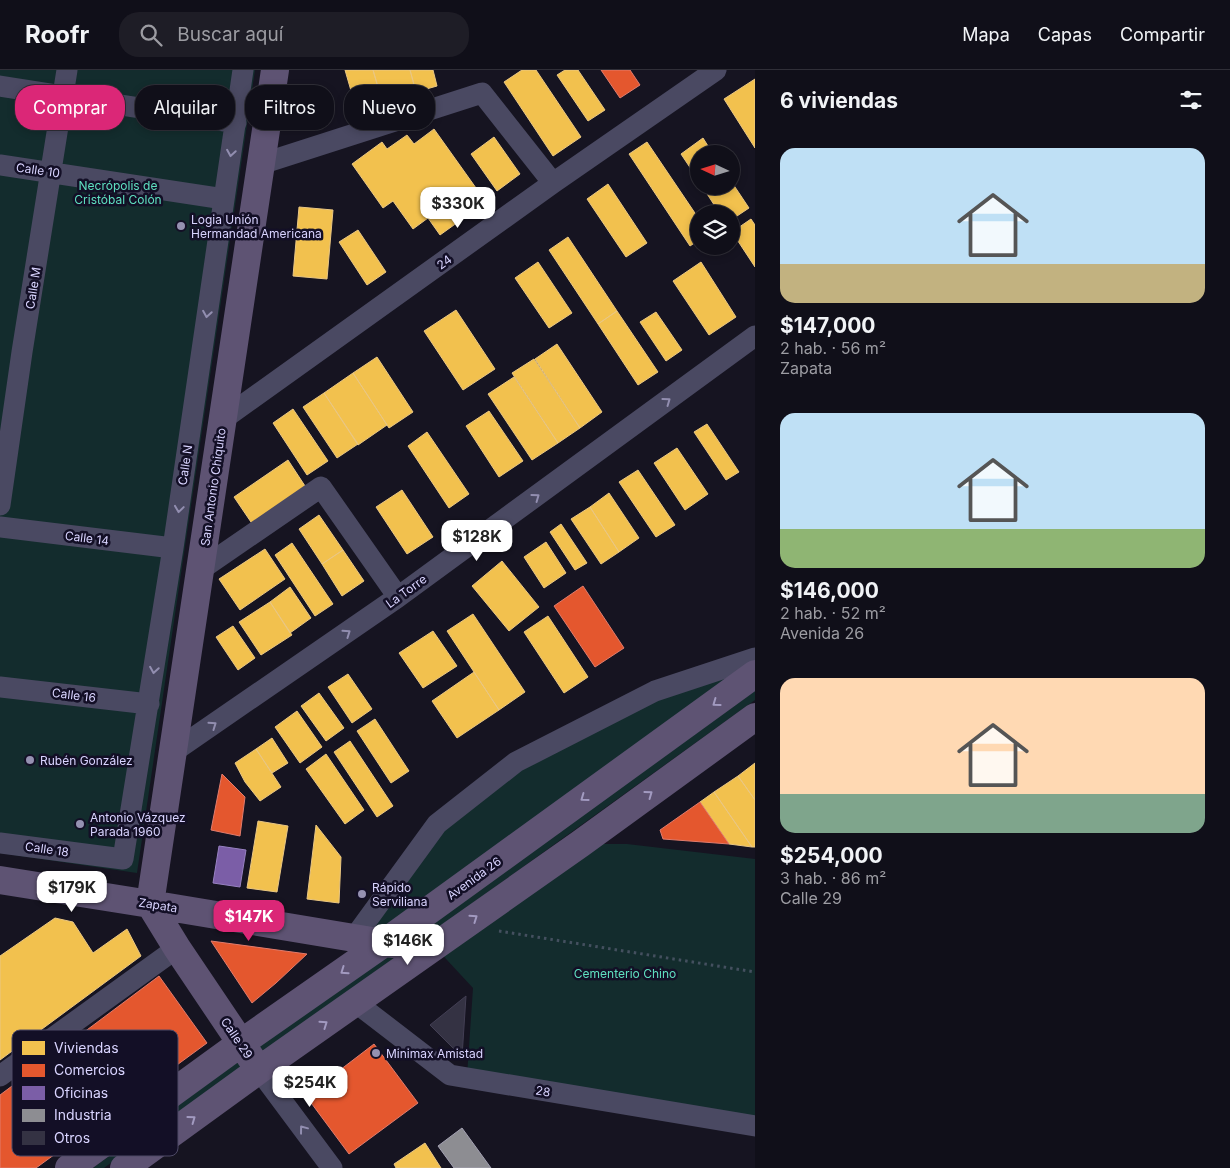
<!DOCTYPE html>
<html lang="es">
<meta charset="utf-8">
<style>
:root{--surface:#100f19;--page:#1e1d26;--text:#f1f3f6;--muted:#9c9ca2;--line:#302f38;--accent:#db2777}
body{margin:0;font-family:Inter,sans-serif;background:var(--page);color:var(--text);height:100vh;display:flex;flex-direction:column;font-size:19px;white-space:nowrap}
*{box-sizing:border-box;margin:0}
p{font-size:16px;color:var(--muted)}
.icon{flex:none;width:28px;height:28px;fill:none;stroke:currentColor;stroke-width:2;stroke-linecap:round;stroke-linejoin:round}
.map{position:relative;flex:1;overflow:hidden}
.details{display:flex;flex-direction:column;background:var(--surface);width:475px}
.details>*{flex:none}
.banner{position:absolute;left:15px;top:15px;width:475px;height:45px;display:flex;gap:10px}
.needle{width:32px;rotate:274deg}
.buttons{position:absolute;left:690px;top:75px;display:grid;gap:10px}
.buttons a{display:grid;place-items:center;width:50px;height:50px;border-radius:50%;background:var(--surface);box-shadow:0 2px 8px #0003,0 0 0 1px var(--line);font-size:25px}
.price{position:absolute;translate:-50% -42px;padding:0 11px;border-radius:10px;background:#fff;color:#222;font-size:16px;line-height:32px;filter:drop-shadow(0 1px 2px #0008)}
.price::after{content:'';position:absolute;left:50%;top:30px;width:15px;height:11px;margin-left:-8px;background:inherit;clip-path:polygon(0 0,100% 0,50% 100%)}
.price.active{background:var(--accent);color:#fff}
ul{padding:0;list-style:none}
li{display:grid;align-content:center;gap:10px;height:265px;padding:0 25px}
li span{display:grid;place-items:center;height:155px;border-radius:15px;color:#555}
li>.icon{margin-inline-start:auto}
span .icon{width:90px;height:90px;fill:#fffc;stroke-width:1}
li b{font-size:21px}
h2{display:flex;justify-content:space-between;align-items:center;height:60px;padding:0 25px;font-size:21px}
.pill{padding:0 18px;border-radius:20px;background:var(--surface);box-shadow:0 2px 8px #0003,0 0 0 1px var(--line);font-size:18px;line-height:45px}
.pill.active{background:var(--accent);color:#fff}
header{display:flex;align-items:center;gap:30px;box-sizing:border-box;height:70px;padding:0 25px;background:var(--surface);border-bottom:1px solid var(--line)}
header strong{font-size:24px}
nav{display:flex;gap:28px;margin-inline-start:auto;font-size:18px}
.search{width:350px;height:45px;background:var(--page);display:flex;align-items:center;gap:12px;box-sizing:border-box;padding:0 18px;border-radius:20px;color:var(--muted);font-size:19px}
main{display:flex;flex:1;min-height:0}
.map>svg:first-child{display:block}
.green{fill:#132c2d}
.homes{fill:#f2c14e;stroke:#eac783}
.shops{fill:#e4572e;stroke:#e17c6d}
.offices{fill:#7b5ea7;stroke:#9781c1}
.industry{fill:#8d8d92;stroke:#a4a2b3}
.building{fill:#343243;stroke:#433f54}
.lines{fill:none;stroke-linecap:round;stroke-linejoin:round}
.path{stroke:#44505f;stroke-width:3;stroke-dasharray:2.5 4;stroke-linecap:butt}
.minor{stroke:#4a4962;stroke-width:21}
.major{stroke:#5e5373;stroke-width:28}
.oneway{stroke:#928eb0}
.oneway2{stroke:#a29ac0}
.poi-dot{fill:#9591b1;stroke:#130f26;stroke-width:2}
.labels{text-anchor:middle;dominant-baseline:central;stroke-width:5;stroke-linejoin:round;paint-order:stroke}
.street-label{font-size:12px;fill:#d9d4ff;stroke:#130f26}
.park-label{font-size:12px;fill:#5fe0c0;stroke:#130f26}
.poi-label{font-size:12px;fill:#d9d4ff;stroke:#130f26;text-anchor:start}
.key{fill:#130f26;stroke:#4e4a67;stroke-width:1}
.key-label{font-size:14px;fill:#d9d4ff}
</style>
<header>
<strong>Roofr</strong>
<div class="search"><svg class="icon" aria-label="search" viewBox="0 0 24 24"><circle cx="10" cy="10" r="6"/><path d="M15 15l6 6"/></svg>Buscar aquí</div>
<nav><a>Mapa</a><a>Capas</a><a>Compartir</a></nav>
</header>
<main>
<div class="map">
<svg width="755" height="1098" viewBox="0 0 755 1098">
<rect width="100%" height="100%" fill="#161421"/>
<path class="green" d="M0 0H255L137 803 0 783Z
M755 588 384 873 354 868 437 754 516 692Z
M755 621V630L431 863 420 862Z
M580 774H627L755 789V1056L467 1006 473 918 434 876Z
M387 886H397L262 982 258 977Z
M237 992 241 997 104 1098H93Z"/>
<path class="homes" d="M345 0H373L382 31 356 38Z
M373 0H410L416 22 382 31Z
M410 0H433L437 16 416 22Z
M522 0H536L581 67 553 86 504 12Z
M565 0H578L605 40 588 51 557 5Z
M755 9V78L724 29Z
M434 59 486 132 440 165 428 148 413 159 393 131 383 138 352 94 382 72 387 79 407 65 414 74Z
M494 67 520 104 497 121 471 84Z
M703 68 713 84H699V111L681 84Z
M647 72 699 149V170L690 176 629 84Z
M731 111 749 138 731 150V144H720L702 116H731Z
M608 114 647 173 626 187 587 129Z
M299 137 333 140 327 209 293 206Z
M751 149 755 155V197L732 162Z
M358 160 386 202 367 215 339 172Z
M568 167 617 241 598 254 549 180Z
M538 192 572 243 549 258 515 208Z
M701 192 736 247 709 265 673 211Z
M456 240 495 299 463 320 424 261Z
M617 241 658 302 638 315 598 254Z
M656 242 682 280 666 291 640 252Z
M557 274 602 342 580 358 535 289Z
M377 287 413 342 389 358 353 303Z
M534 289 580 358 558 373 512 303Z
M353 303 387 355 358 375 324 323Z
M514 307 558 373 532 390 488 324Z
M324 323 358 374 337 388 303 337Z
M293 339 328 391 307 405 273 353Z
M489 341 523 391 499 407 466 356Z
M707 354 739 402 726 410 694 362Z
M427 362 469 424 449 438 408 376Z
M677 378 708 424 685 440 654 393Z
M288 390 307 419 253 455 234 427Z
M638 400 675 455 656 467 619 412Z
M402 420 433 467 407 484 376 437Z
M609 423 639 468 619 482 590 437Z
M590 437 619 482 601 494 571 449Z
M319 445 343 480 322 494 299 459Z
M561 454 587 493 575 500 550 462Z
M546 472 566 503 544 518 524 487Z
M292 473 333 534 315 546 275 485Z
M265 479 285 509 240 540 219 509Z
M343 480 364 511 342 526 322 494Z
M502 491 539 537 509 561 472 516Z
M290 517 311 548 290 563 270 532Z
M270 532 292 565 261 585 239 552Z
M473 544 525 622 499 640 447 561Z
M548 546 588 607 564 623 524 562Z
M233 556 255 588 238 600 216 567Z
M433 561 457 596 423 618 399 583Z
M474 602 499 640 457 668 432 631Z
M348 604 372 639 352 653 328 617Z
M319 623 344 658 326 671 301 636Z
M297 641 322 677 300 693 275 657Z
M375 649 409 701 391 713 357 661Z
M272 668 288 693 272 703 256 679Z
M350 671 393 736 377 747 334 682Z
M256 679 281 717 260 731 245 712 235 693Z
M326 684 364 740 345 754 306 699Z
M755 693V730L738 706Z
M738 706 755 730V777H752L714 722Z
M714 722 752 777 729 774 700 732Z
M258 751 288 756 277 822 247 818Z
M316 755 341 787 339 833 307 829Z
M55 848 73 852 93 883 127 859 141 886 0 990V886Z
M425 1073 441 1098H396L394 1094Z"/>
<path class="shops" d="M601 0H630L640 15 620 28Z
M583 516 624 578 595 597 554 536Z
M222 704 245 727 240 766 211 760Z
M700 732 729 774 663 769 660 760Z
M211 871 307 884 276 913 252 933Z
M159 906 207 973 36 1098H0V1025Z
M374 974 418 1033 349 1084 306 1026Z"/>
<path class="offices" d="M219 776 246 780 240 817 213 813Z"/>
<path class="industry" d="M462 1058 491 1098H454L438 1076Z"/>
<path class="building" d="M466 926 462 987 430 955Z"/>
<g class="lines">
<path class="path" d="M499 861 755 902"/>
<path class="minor" d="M0 16 236 53
M261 94 482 23 553 113
M0 95 224 129
M222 350 553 113 716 0
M0 435 22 282 67 0
M0 457 173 478
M200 500 321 417 398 527
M0 617 149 634
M173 682 398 527 755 266
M0 773 123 789 173 478 243 0
M354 868 437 754 516 692 655 621 755 588
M355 932 450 1005 755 1056
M259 1000 332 1098
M0 1006 177 878"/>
<path class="major" d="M0 810 150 834 384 873 393 874
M150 834 275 0
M150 834 177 878 251 988
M69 1098 241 973 384 873 755 604
M124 1098 259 1000 580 774 755 647"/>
</g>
<defs><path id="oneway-chevron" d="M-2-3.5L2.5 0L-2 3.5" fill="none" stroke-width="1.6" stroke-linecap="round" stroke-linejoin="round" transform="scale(1.25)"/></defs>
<g class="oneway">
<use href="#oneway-chevron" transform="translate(231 83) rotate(99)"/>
<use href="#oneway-chevron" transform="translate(207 244) rotate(99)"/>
<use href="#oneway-chevron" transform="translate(667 331) rotate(-36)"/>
<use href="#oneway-chevron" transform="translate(536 427) rotate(-36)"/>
<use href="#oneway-chevron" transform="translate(179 439) rotate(98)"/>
<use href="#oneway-chevron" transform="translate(347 563) rotate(-35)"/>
<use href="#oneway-chevron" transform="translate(154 600) rotate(99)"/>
<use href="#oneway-chevron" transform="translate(213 655) rotate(-35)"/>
<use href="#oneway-chevron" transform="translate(303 1059) rotate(-127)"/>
</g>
<g class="oneway2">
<use href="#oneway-chevron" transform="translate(716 633) rotate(144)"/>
<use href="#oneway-chevron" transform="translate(649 724) rotate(-36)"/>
<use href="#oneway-chevron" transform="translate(584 728) rotate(144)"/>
<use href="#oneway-chevron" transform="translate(474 848) rotate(-35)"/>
<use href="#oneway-chevron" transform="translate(344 901) rotate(145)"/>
<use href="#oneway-chevron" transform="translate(324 954) rotate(-35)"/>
<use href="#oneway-chevron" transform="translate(192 1049) rotate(-36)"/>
</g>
<g class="poi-dot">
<circle cx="181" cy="156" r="5"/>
<circle cx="30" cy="690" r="5"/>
<circle cx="80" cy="754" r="5"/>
<circle cx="362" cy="824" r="5"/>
<circle cx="376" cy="983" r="5"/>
</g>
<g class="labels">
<g class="street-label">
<text transform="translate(38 100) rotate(8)">Calle 10</text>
<text transform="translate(444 192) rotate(-36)">24</text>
<text transform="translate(33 218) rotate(-81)">Calle M</text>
<text transform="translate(185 395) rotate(-82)">Calle N</text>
<text transform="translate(213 417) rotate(-82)">San Antonio Chiquito</text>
<text transform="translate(87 468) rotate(7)">Calle 14</text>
<text transform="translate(406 521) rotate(-36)">La Torre</text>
<text transform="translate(74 625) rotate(7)">Calle 16</text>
<text transform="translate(47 779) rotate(8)">Calle 18</text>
<text transform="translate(474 808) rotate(-36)">Avenida 26</text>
<text transform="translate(158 835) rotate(9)">Zapata</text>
<text transform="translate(237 968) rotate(56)">Calle 29</text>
<text transform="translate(543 1021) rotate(10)">28</text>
</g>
<g class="park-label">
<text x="118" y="115">Necrópolis de<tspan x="118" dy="14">Cristóbal Colón</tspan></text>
<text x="625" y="903">Cementerio Chino</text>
</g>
<g class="poi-label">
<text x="191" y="149">Logia Unión<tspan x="191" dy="14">Hermandad Americana</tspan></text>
<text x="40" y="690">Rubén González</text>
<text x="90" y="747">Antonio Vázquez<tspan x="90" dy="14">Parada 1960</tspan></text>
<text x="372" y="817">Rápido<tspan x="372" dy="14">Serviliana</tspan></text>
<text x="386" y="983">Minimax Amistad</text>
</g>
</g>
<rect x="12" y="960" width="166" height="126" rx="8" class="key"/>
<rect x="22" y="971" width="23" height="14" fill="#f2c14e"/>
<rect x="22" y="994" width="23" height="13" fill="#e4572e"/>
<rect x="22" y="1016" width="23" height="14" fill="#7b5ea7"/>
<rect x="22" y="1039" width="23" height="13" fill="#8d8d92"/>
<rect x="22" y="1061" width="23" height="14" fill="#343243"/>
<g class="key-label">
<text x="54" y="983">Viviendas</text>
<text x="54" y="1005">Comercios</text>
<text x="54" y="1028">Oficinas</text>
<text x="54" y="1050">Industria</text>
<text x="54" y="1073">Otros</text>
</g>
</svg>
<div class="buttons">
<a><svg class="needle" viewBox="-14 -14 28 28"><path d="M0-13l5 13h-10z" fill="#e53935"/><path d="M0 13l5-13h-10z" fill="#9c9ca2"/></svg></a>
<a><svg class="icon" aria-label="layers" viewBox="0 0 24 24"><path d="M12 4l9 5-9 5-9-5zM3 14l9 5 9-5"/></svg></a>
</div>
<b class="price" style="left:458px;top:159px">$330K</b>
<b class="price" style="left:477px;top:492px">$128K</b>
<b class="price" style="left:72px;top:843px">$179K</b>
<b class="price active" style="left:249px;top:872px">$147K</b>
<b class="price" style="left:408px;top:896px">$146K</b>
<b class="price" style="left:310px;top:1038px">$254K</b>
<div class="banner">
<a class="pill active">Comprar</a>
<a class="pill">Alquilar</a>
<a class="pill">Filtros</a>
<a class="pill">Nuevo</a>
</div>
</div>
<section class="details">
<h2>6 viviendas<svg class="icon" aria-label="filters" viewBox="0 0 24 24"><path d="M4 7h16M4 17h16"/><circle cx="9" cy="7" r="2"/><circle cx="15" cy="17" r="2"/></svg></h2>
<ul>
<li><span style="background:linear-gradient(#bfe0f5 75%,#c2b280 0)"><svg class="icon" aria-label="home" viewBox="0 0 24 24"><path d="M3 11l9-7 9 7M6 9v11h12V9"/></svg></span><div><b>$147,000</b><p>2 hab. · 56 m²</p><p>Zapata</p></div></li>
<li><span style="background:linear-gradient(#bfe0f5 75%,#8fb573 0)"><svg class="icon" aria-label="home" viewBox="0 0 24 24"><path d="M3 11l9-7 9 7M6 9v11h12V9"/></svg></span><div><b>$146,000</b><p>2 hab. · 52 m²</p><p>Avenida 26</p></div></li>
<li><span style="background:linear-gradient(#ffd9b3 75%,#7fa58c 0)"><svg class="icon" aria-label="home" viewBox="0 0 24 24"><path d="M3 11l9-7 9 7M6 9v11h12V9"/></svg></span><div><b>$254,000</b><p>3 hab. · 86 m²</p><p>Calle 29</p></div></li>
</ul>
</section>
</main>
